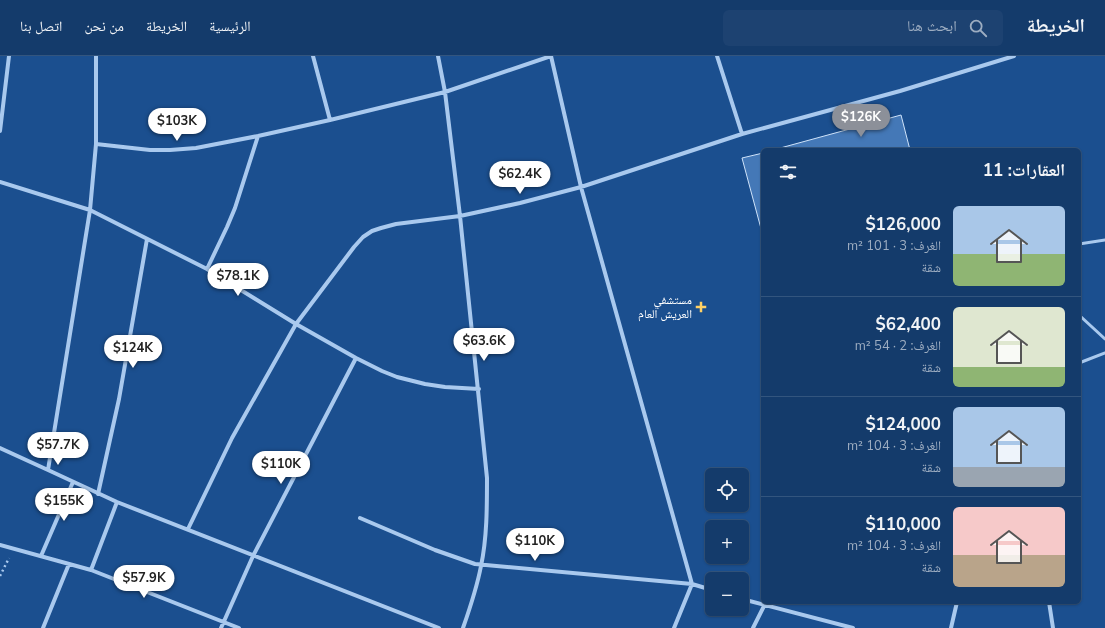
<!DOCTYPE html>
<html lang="ar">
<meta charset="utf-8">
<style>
:root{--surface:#143b6b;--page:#1d4271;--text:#f1f3f6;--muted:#9dadc1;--line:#33557e;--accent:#8c9099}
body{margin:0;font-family:"Nunito Sans","Noto Naskh Arabic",sans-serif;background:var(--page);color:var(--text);direction:rtl;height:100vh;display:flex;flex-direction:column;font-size:15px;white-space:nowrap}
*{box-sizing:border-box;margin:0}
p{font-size:13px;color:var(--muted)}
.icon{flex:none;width:22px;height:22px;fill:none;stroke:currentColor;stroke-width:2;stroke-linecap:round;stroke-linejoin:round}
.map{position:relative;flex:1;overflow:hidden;direction:ltr}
.details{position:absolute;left:761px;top:92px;width:320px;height:456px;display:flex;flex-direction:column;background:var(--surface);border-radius:6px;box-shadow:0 1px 3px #0004,0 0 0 1px var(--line);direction:rtl}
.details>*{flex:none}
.buttons{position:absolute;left:705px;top:412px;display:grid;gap:8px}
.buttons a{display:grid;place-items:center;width:44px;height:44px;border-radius:6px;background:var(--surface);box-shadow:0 1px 3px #0004,0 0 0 1px var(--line);font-size:20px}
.price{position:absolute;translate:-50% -34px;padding:0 9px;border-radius:14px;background:#fff;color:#222;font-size:13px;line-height:26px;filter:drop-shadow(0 1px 2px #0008)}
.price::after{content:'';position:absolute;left:50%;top:24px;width:12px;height:9px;margin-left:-6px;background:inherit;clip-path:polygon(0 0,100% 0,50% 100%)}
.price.on{background:var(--accent);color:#fff}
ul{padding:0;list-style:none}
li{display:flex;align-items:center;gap:12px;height:100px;padding:0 16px}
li+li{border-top:1px solid var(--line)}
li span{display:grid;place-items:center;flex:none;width:112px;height:80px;border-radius:6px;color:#555}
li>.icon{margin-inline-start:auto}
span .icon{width:48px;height:48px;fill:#fffc;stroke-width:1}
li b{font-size:17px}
h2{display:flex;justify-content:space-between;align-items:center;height:48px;padding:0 16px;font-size:17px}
header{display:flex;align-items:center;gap:24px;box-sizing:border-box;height:56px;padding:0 20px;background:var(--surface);border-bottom:1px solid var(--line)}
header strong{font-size:19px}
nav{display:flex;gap:22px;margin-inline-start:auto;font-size:14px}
.search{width:280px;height:36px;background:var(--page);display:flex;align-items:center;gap:10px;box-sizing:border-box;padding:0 14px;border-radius:6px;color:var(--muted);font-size:15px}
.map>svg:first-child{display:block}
.building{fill:#4478b7;stroke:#cfe3fa}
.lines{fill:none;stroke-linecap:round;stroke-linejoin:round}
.path{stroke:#a9c9ee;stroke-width:2.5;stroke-dasharray:2 3;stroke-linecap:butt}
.lane{stroke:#a9c9ee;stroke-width:3}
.street{stroke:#a9c9ee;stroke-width:4}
.poi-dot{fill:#ffd166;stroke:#1b4f8f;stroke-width:1.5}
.labels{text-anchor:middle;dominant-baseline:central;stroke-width:3;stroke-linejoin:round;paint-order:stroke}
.poi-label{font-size:12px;fill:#fff;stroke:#1b4f8f;text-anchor:end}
</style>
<header>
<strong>الخريطة</strong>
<div class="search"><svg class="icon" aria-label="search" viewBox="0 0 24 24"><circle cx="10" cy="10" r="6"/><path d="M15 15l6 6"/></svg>ابحث هنا</div>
<nav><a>الرئيسية</a><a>الخريطة</a><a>من نحن</a><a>اتصل بنا</a></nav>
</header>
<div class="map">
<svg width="1105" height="572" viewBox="0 0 1105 572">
<rect width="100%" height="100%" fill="#1b4f8f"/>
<path class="building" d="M901 59 910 94H773Z
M763 97V180L742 102Z"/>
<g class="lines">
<path class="path" d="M0 520 9 502"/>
<path class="lane" d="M1079 188 1105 184
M1079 259 1105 283
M1079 307 1105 297"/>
<path class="street" d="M96 0V88L90 154 48 414 117 446 439 572
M313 0 330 64
M438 0 445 36 460 160 487 422C487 451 487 482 481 510 477 531 470 552 463 572
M551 0 581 131 692 528 674 572
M717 0 742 78
M0 75 9 0
M96 88 150 94H170L196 92 258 80 330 64 445 36 551 0
M0 126 90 154 207 213 296 268 356 302 382 315 397 321 425 328 445 331 479 333
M207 213 227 171 235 152 258 80
M0 392 48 414
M98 438 119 343 147 183
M360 462 435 494 475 508 692 528 712 534
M188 473 232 382 296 268 354 191 363 181 372 175 381 172 396 168 460 160 520 147 581 131 742 78 900 35 1014 0
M0 489 91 514 239 572
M41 500 73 426
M91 514 117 446
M742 543 853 572
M1049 546 1053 572
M43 572 69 508
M221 572 253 500 356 302
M753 572 766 546
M951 572 957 546"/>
</g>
<path class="poi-dot" d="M699 245h4v4h4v4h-4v4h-4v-4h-4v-4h4z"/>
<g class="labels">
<g class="poi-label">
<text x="692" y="244">مستشفي<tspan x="692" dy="14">العريش العام</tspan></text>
</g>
</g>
</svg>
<div class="buttons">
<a><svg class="icon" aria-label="locate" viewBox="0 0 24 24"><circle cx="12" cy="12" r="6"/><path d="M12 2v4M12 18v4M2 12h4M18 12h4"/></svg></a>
<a>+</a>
<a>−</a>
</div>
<b class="price on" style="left:861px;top:82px">$126K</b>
<b class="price" style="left:177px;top:86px">$103K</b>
<b class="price" style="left:520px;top:139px">$62.4K</b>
<b class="price" style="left:238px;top:241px">$78.1K</b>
<b class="price" style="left:484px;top:306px">$63.6K</b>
<b class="price" style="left:133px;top:313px">$124K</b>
<b class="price" style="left:58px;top:410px">$57.7K</b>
<b class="price" style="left:281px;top:429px">$110K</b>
<b class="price" style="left:64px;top:466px">$155K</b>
<b class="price" style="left:535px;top:506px">$110K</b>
<b class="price" style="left:144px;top:543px">$57.9K</b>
<section class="details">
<h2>العقارات: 11<svg class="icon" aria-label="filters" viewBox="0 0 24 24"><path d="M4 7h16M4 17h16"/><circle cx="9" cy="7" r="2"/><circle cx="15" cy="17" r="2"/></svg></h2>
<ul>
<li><span style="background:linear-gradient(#a9c7e8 60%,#8fb573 0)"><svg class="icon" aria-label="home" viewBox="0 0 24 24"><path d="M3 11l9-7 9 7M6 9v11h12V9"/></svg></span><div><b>$126,000</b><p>الغرف: 3 · 101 m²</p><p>شقة</p></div></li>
<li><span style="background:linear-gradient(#dfe7d0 75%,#8fb573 0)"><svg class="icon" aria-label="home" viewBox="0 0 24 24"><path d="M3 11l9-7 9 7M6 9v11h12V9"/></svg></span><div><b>$62,400</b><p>الغرف: 2 · 54 m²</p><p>شقة</p></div></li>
<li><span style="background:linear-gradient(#a9c7e8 75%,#9aa5b1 0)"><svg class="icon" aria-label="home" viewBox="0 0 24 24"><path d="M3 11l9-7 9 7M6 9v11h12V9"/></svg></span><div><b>$124,000</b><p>الغرف: 3 · 104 m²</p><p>شقة</p></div></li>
<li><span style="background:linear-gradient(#f6c9c9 60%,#b9a48a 0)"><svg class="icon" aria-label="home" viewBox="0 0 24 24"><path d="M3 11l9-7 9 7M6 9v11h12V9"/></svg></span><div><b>$110,000</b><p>الغرف: 3 · 104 m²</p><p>شقة</p></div></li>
</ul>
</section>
</div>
